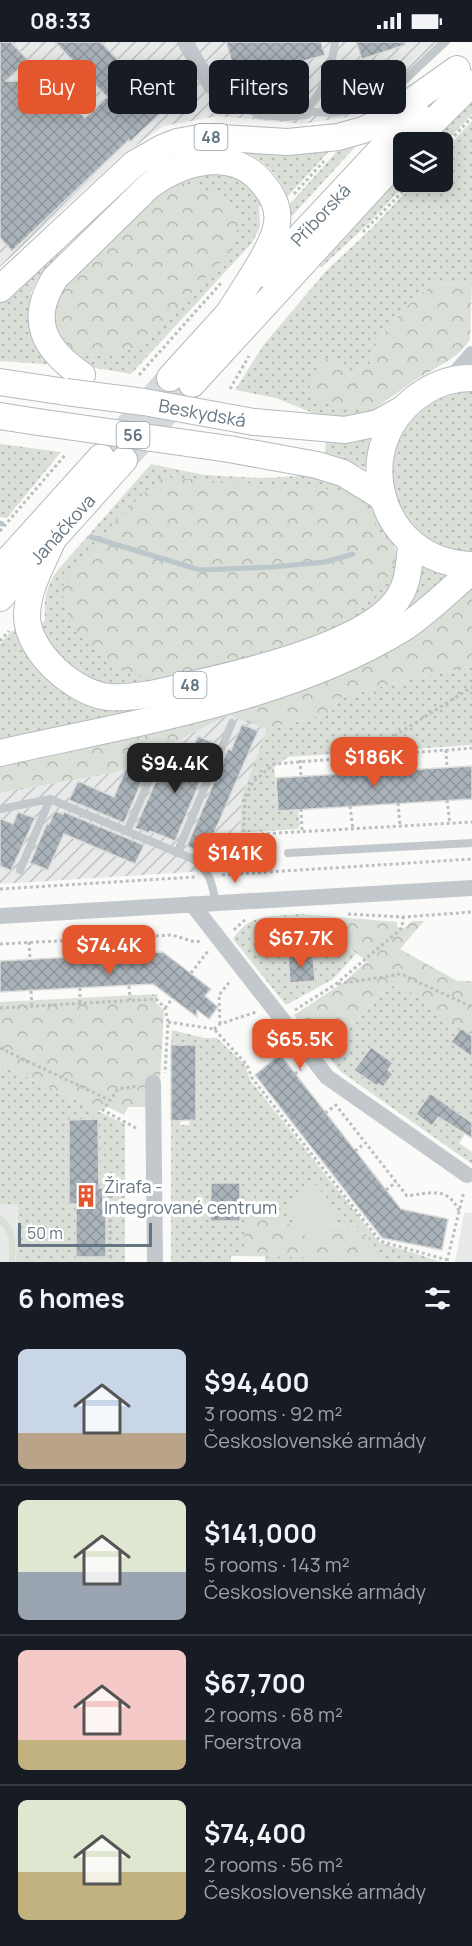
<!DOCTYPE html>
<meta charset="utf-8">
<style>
:root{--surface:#171b24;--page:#242831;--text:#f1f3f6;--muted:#9ea1a6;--line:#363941;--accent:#e4572e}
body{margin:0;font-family:Manrope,sans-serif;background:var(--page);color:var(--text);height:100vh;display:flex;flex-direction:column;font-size:22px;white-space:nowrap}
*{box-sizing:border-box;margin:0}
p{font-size:20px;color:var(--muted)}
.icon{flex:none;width:33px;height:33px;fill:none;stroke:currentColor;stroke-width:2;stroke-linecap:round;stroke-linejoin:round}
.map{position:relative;height:1220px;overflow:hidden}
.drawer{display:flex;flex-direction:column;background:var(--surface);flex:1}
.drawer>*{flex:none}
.banner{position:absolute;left:18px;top:18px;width:436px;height:54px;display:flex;gap:12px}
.fabs{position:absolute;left:393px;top:90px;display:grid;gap:12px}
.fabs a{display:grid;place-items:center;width:60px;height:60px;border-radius:9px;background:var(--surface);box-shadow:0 3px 15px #0003;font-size:30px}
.scale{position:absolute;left:18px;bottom:15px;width:134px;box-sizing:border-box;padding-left:6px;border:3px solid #657683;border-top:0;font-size:16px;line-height:21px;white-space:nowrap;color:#657683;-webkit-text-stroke:4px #fff;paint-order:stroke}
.price{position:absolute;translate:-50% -51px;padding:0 14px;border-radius:12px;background:var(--accent);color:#fff;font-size:20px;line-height:39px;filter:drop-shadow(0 2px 3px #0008)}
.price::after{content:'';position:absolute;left:50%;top:36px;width:18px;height:14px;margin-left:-9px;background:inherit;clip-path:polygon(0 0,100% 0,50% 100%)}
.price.on{background:#222;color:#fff}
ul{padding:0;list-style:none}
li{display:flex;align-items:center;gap:18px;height:150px;padding:0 18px}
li+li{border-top:2px solid var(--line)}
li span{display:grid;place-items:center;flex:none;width:168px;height:120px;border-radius:9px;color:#555}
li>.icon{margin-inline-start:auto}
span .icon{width:72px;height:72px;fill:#fffc;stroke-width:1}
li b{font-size:26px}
h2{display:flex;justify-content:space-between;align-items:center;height:72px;padding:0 18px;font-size:26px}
.chip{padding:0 21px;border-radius:9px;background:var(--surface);box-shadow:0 3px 15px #0003;font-size:21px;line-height:54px}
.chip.on{background:var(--accent);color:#fff}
.status{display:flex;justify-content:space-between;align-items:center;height:42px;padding:0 30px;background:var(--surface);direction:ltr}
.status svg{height:16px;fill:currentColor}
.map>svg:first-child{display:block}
.built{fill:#e8e9e9}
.industrial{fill:url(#industrial-furrows)}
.grass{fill:url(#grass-dots)}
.forest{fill:url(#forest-crowns)}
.pitch{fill:#dadfd7}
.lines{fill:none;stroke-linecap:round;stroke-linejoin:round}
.stream{stroke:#bbc7cb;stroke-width:5}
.building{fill:url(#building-cross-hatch);stroke:#dcdcda;stroke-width:1.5}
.primary-tunnel{stroke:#d5d9db;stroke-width:26;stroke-dasharray:26 13;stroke-linecap:butt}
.primary-casing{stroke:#b5babe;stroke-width:28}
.path{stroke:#bbbfc2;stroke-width:3;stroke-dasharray:3 3;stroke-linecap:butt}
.service{stroke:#c3c8cc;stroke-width:8}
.minor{stroke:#c3c8cc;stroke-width:16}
.primary{stroke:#fff;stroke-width:26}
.primary-bridge-casing{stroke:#b5babe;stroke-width:28;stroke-linecap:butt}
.primary-bridge{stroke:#fff;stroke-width:26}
.labels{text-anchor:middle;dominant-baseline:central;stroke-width:6;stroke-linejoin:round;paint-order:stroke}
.shield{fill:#fff;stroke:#939fa8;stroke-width:1.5}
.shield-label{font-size:16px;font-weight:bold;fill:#657683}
.street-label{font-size:18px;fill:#657683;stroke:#fff}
.poi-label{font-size:18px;fill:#657683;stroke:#fff;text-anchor:start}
</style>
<div class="status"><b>08:33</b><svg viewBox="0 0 49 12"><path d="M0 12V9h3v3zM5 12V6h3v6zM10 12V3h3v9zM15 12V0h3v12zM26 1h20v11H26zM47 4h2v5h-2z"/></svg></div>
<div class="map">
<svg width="472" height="1220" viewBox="0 0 472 1220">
<defs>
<pattern id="industrial-furrows" width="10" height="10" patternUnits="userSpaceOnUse" patternTransform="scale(1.5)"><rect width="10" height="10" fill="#e8e9e9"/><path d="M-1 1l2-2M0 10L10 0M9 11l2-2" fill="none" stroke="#c0c1c2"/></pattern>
<pattern id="grass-dots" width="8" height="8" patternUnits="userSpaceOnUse" patternTransform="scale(1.5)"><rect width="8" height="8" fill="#dadfd7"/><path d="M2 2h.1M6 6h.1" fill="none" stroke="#b4b9b4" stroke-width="1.8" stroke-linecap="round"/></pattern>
<pattern id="forest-crowns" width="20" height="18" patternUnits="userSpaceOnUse" patternTransform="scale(1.5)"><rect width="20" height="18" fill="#dadfd7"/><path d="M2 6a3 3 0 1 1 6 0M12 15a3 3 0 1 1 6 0" fill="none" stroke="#b4b9b4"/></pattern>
<pattern id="building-cross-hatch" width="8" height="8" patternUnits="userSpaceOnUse" patternTransform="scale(1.5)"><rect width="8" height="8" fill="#aab3b9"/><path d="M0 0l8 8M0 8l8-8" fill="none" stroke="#8e969c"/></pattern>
</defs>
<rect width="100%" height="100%" fill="#fafaf8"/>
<path class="built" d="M0 1162H18L16 1220H0Z
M464 1171H472V1220H455Z"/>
<path class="industrial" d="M0 0H451L387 60 354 74 302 82 218 74 164 84 121 114 0 225Z
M228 673 267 687 242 754 239 827 0 842V751L117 730Z"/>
<path class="grass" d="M472 56V72L443 103 442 100H430Z
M472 79V242L435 241 407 264 377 299 370 322 350 333 331 315 333 364 376 366 370 370 347 375 318 373 276 356 235 348 265 301 326 229 372 186 415 140H442L443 110Z
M205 103 277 106H332L287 155C264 94 201 98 153 125L66 204 37 238 31 251 28 279 31 290 41 307 51 320 45 322 0 319V258L24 239 144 127C164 114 182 106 205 103Z
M357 103 292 174H291L289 163 339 107Z
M403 129 404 140H407L369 181 322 225 320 224 352 183Z
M240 130 267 163 259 164 260 185 252 201 131 332 90 325 79 314H93L164 145 193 131Z
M467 349H472V510C373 507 361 368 467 349Z
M369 395 370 396 365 426 325 410 326 399Z
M0 402 61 410 7 476 0 475Z
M151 422 204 433 263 436 320 433 366 457 393 501 397 512V543L373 569 312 597 177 637 118 645 98 641 64 620 43 592 40 581 45 579C44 557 45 547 57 529Z
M420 521 451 534 397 581 286 630 196 658 0 701V602L11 590 18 585C24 597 29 611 37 621 53 640 78 657 101 663 159 675 372 609 407 561 415 550 416 535 418 522Z
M472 622V703L288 715 274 725 278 768 298 767 300 783 297 787 240 791 242 754 267 687 328 672 342 655 411 637 469 625Z
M301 872 356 912 333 937 286 963 233 897C250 870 273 875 301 872Z
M400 943 461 986 452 1000 472 1015V1082L459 1101 472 1110V1122L340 1029 326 1011 387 945Z
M172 988 204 996H217L245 1023 250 1038 379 1200 442 1220H265V1214L382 1217 355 1183 289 1182 261 1162 244 1147V1214H231V1220H171V1079L180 1078V1083H189L190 1078H196L197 1052H171L195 1036 196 1004 171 1003Z
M0 1022 125 1082V1220H16L18 1163 0 1162Z"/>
<path class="forest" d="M185 141 226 155 237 168 239 181 232 207 145 301 117 313 78 314 66 303 57 289 52 274 58 249 164 145Z
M435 241 472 242 470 298 460 310 448 319 415 338 376 366 333 364 311 356 308 349 321 318 331 315 350 333 370 322 377 299 407 264Z
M162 435 343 448 372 478 397 517 378 552 351 574 311 595 154 639 106 619 70 583 61 546 120 473Z
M472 542V622L469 625 411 637 342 655 328 672 267 687 228 673 117 730 0 751V724L228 666Z
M301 872 397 880V885L404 886 412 879H424L400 907 457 939H472V994L400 943 387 945 326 1011 294 973 344 940 367 919Z
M158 952 156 961 164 968 160 1038 148 1040 147 1065H128L124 1073 108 1065 98 1069 0 1022V960Z
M244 1146 261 1162 289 1182 355 1183 364 1190 383 1217 244 1214Z"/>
<path class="pitch" d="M315 1142 341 1173 309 1199 284 1168Z
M0 1173C17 1184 16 1201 15 1220H9C9 1205 12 1193 0 1182Z"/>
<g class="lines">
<path class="stream" d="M0 481 2 482
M91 495 200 528 273 525 325 520 353 512"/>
</g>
<path class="building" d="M0 0H11L28 18 6 39 50 40 85 76 107 55 55 0H101L165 67 130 100 129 98 12 209 0 196Z
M226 0H321L325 13 237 38Z
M356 0H405V3L362 17Z
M367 21 374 41 370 42 373 53 349 61 340 30Z
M242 682 258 689 205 812 187 804 228 707 231 708Z
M198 694 216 702 175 799 150 789 149 791 135 786 156 739 159 740 166 723 182 730Z
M472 724V757L278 769 276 736Z
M126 726 144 734 124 781 69 758 78 739 114 755Z
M55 769 63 772 64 770 144 803 135 822 64 792 48 828 30 821 47 781 49 782Z
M18 770 35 776 11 829 0 824V776L13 782Z
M163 910 211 947 205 954 218 965 209 977 197 968V975L153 942 0 950V919Z
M313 913 315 939 290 941 288 914Z
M461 986 472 994V1015L451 1000Z
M171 1003H196V1078L171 1079Z
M371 1005 393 1021 388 1028 393 1032 383 1045 379 1042 377 1044 354 1028Z
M280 1012 401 1167 448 1177 442 1208 382 1196 255 1033Z
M430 1051 472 1081V1096L438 1075 432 1084 416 1072Z
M98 1077 99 1146H103V1163H106V1215H76V1162H69V1078Z
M211 1141H240V1179H210Z"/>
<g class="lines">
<path class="primary-tunnel" d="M101 415 170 336
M124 418 192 342"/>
<g class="primary-casing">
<g id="primary">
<path d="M413 100 472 41"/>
<path id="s1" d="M265 232 416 70"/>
<path d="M0 247 134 122 162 106 177 100 204 95 288 100 338 95 363 88 385 78 457 27"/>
<path d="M82 333C44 307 28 278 55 236L149 144C183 119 235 104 264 143 273 154 279 167 277 181 275 204 240 252 227 274"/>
<path d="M170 336 238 261"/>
<path d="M472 336C455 336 438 341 424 350 345 400 377 521 472 523"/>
<path d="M0 340 66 350"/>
<path d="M192 342 404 111"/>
<path d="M0 374 38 380"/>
<path d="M254 380 345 388 378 381 401 368"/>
<path d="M229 407 317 423 343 431 382 455"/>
<path d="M53 497C43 521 27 547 27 574 27 610 75 652 109 655 134 657 161 650 185 644 240 632 354 605 392 564 409 546 409 525 411 501"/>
<path d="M0 527 101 415"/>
<path id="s2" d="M0 556 124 418"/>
<path d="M0 711C131 681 286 658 402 587 427 571 449 548 472 529"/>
</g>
</g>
<path class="path" d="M442 107 472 75
M294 152 324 119
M363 190 412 140
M139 333 222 240
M230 347 249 314
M0 489 66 412
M0 599 9 589
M446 708 447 726
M397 711 399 729
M364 713 472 645
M347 715 349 731
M300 718 301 734
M447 758 450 782
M398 761 400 784
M350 764 353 787
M301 767 302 789
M243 793 472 780
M242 832 245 755 253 740 274 722 472 706
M222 833 472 817
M0 847 195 835
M348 872 403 875 472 870
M234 888 247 876
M125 895 127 912
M78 898 79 915
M29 900 30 917
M0 902 172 893 195 900 201 899
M191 931 208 909
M338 942 401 932 472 965
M129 944 130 958
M80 946V961
M31 949 32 964
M0 966 156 957 165 966 168 980 165 1031
M165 966 172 957
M295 968 336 942 402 886 403 875
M168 980 214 987 247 1023 252 1036 380 1199 447 1218
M220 982 219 953 231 938
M214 987 220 982 256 970
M0 1006 109 1058
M295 1032 301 1027
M335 1062 407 1154C430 1151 448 1144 459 1169
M325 1071 336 1063
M136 1086 103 1068 118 1047 137 1044
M355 1109 365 1101
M111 1144H137
M386 1148 396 1140
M110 1216V1133
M447 1219 464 1149"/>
<path class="service" d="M306 69C335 74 362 68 388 54L444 0
M306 69C325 46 331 30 335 0
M0 767 50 757 193 817C210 829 212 841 216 861
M127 789 155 725
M177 811 232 681
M288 811 472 801
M20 828 50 757"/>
<path class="minor" d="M185 0 211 44 261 69 285 71 306 69
M448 339 472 312
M192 862 327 1035 467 1133
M0 874 472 846
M153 1041 155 1220"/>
<use href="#primary" class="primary"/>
<g class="primary-bridge-casing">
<g id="primary-bridge">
<path id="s3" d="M66 350 144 360 254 380"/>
<path d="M38 380 229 407"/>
</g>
</g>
<use href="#primary-bridge" class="primary-bridge"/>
</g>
<defs>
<g id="building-bare" transform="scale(1.8)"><path d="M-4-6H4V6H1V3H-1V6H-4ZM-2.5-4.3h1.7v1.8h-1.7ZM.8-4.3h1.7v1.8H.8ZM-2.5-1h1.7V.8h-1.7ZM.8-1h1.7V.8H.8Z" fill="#e4572e" stroke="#fff" stroke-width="2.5" paint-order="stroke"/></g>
</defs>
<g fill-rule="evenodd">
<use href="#building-bare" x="86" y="1154"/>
</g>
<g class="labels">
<g class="shield">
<rect x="194.5" y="82" width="33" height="26" rx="4.5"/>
<rect x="116.5" y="380" width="33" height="26" rx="4.5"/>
<rect x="173.5" y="630" width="33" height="26" rx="4.5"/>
</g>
<g class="shield-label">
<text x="211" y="95">48</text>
<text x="133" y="393">56</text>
<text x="190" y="643">48</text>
</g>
<g class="street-label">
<text stroke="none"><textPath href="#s1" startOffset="81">Příborská</textPath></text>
<text stroke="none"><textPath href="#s3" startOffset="138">Beskydská</textPath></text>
<text stroke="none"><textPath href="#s2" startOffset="93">Janáčkova</textPath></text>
</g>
<g class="poi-label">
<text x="104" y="1144">Žirafa -<tspan x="104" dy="21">Integrované centrum</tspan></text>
</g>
</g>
</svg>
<div class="fabs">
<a><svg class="icon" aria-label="layers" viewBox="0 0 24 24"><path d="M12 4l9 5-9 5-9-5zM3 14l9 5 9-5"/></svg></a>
</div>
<div class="scale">50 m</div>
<b class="price" style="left:374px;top:746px">$186K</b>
<b class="price on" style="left:175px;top:752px">$94.4K</b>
<b class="price" style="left:235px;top:842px">$141K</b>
<b class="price" style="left:301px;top:927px">$67.7K</b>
<b class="price" style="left:109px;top:934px">$74.4K</b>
<b class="price" style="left:300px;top:1028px">$65.5K</b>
<div class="banner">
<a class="chip on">Buy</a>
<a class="chip">Rent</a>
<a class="chip">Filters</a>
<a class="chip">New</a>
</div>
</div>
<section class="drawer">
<h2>6 homes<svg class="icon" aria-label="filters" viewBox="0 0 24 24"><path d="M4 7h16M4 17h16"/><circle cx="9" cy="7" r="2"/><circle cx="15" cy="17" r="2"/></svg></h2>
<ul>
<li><span style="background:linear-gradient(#c9d6e8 70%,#b9a48a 0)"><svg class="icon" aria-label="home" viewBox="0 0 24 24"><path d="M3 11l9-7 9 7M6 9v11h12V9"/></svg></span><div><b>$94,400</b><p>3 rooms · 92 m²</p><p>Československé armády</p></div></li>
<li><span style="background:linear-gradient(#dfe7d0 60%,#9aa5b1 0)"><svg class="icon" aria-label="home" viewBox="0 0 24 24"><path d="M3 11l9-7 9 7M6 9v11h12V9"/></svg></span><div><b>$141,000</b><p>5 rooms · 143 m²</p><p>Československé armády</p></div></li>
<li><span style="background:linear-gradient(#f6c9c9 75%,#c2b280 0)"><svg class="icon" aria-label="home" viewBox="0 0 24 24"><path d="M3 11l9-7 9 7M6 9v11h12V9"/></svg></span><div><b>$67,700</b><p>2 rooms · 68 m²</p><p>Foerstrova</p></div></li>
<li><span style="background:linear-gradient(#dfe7d0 60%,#c2b280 0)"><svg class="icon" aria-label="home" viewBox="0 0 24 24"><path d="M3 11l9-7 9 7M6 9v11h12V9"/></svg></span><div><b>$74,400</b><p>2 rooms · 56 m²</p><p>Československé armády</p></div></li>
</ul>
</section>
